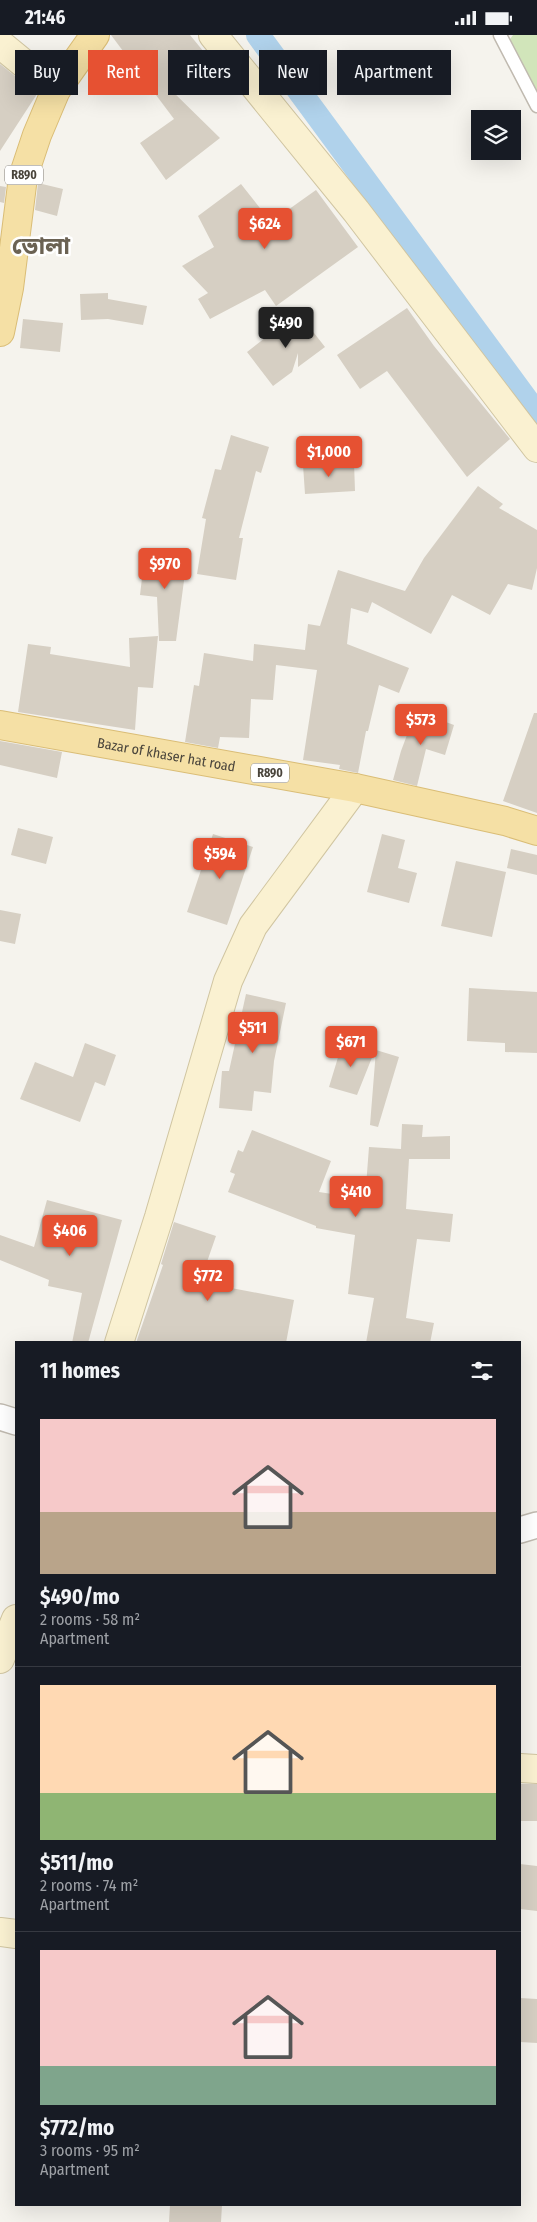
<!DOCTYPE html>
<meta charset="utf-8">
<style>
:root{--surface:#171b24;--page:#20242c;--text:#f1f3f6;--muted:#9ea1a6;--line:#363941;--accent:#e65132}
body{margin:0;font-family:"Fira Sans Condensed","Noto Sans Bengali",sans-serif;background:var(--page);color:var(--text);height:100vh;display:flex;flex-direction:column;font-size:19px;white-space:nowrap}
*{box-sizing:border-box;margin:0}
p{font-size:16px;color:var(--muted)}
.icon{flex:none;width:28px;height:28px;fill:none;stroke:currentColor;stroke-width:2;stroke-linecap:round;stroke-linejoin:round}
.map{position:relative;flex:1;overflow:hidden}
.details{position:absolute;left:15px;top:1306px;width:506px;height:865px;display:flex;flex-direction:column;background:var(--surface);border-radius:0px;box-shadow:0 5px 20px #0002}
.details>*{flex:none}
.banner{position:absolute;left:15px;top:15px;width:508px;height:45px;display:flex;gap:10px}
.fabs{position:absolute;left:471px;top:75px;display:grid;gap:10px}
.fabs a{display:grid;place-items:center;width:50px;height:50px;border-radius:0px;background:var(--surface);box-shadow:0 5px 20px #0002;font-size:25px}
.price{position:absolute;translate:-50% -42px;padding:0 11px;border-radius:5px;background:var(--accent);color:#fff;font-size:16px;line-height:32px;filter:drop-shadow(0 1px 2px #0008)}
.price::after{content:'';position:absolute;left:50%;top:30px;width:15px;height:11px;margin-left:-8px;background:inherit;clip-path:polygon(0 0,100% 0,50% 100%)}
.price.on{background:#222;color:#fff}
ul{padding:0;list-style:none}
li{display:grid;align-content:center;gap:10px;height:265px;padding:0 25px}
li+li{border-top:1px solid var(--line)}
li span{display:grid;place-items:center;height:155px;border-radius:0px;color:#555}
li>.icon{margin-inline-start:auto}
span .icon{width:90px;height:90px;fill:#fffc;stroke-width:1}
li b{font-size:21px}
h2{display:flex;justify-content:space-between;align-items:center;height:60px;padding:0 25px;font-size:21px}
.pill{padding:0 18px;border-radius:0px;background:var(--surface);box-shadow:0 5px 20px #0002;font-size:18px;line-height:45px}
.pill.on{background:var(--accent);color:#fff}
.status{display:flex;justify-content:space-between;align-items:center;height:35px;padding:0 25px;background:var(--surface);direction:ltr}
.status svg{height:14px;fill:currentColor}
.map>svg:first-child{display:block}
.green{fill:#d1e5ba}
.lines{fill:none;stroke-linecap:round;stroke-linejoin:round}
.canal{stroke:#b0d2eb;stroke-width:24}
.building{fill:#d6cfc3}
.lane-casing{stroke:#c0bab0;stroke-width:15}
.street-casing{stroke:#c0bab0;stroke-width:28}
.secondary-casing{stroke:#d0c5a1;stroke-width:30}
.primary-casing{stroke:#dabd76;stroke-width:30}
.lane{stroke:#fff;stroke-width:12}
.street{stroke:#fff;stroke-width:25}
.secondary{stroke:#faf1d1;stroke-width:28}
.primary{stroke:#f5e0a5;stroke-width:28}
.labels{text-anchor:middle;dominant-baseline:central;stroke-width:5;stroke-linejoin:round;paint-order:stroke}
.shield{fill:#fff;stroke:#807c76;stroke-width:1}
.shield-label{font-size:12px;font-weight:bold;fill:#49443b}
.street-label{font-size:14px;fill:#49443b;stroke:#fff}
.town-label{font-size:24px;font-weight:bold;fill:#6b6253;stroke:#fff}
</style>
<div class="status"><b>21:46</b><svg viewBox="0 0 49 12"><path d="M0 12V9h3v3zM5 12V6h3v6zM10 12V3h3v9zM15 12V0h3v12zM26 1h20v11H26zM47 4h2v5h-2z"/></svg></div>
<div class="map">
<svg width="537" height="2187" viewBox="0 0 537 2187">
<rect width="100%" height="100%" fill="#f5f3ed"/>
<path class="green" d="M513 0H537V62L508 7Z"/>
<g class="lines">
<path class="canal" d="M258 0 537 379"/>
</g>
<path class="building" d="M111 0H190L208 22 169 53 220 103 166 145 140 108 174 84Z
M0 29 37 59 0 116Z
M38 148 63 154 57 181 35 175Z
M241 149 271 187 316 155 358 212 276 271 265 255 210 284 198 264 208 258 182 231 214 212 198 181Z
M0 151 6 152 4 168 0 167Z
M108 258V264L147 271 143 290 108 284 81 285 80 259Z
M407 273 434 311 510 404 467 442 387 336 360 354 337 320Z
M296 275 325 312 298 332V318L292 337 273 351 247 317 296 279Z
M23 284 63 288 60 317 20 313Z
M231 400 269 412 261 438 256 436 239 503H243L236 545 197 539 206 484 202 483 215 434 221 435Z
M354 427 355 456 305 459 303 430Z
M478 451 503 469 499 473 537 495V533L532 555 508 549 490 580 452 560 431 599 372 567 368 578 351 573 347 609 409 633 399 658 379 650 368 696H366L358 738 339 734 340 730 303 725 317 635 276 630 273 665 251 664 249 703 220 702 218 713 185 707 194 650 199 651 204 618 253 626 254 609 305 615 308 589 320 591 338 535 405 556 424 523Z
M145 518 187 523 176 606H159L157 562 140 560Z
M158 601 153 653 138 652 135 695 18 677 28 609 51 612 50 619 130 632 129 603Z
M416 676 454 690 445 720 426 714 417 751 393 745 401 716Z
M534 678H537V778L503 766Z
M0 706 62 717 57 743 0 730Z
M18 793 53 802 46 829 11 820Z
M213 799 253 812 227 890 187 877Z
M382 799 405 805 398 833 417 838 409 868 367 857Z
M511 814 537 820V840L507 833Z
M456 826 506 837 492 902 441 891Z
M0 875 21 879 15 909 0 906Z
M469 953 537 957V1018L505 1017V1008L467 1006Z
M246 959 286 968 274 1026 271 1058 254 1056 252 1076 219 1073 222 1036H229Z
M343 1006 375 1015 357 1060 329 1052Z
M85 1008 116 1020 105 1051 95 1047 80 1087 20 1064 35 1027 73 1042Z
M376 1015 399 1022 378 1092 370 1090Z
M402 1089 423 1090 422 1102 450 1101V1124H409L406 1174 453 1179 450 1207 417 1204 406 1283 434 1288 430 1308H366L374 1263 348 1259 355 1200 316 1193V1191L228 1157 235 1139 230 1137 238 1115 243 1117 252 1095 331 1126 319 1157 365 1164 369 1112 401 1114Z
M47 1165 122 1185 88 1308H72L82 1258 48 1251 49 1245 0 1225V1200L34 1212Z
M174 1187 216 1201 200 1247 294 1265 286 1308H136L163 1230 161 1229Z
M520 1749H537V1786H520Z
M520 1829 537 1831V1876L520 1874Z
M520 1963 537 1964V2008L520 2007Z
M170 2170H222L221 2187H169Z"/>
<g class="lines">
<g class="lane-casing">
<path id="lane" d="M500 0 537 71"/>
</g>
<g class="street-casing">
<path id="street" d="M0 1382 16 1387
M520 1495 537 1490"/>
</g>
<g class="secondary-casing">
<path id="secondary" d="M213 0 356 176 537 413
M0 9 56 55
M119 1308 159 1182 228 946 253 891 355 753
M0 1624 16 1584
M520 1733 537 1734
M0 1897 16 1899"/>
</g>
<g class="primary-casing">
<g id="primary">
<path d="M0 297 9 253 23 142 37 100 56 55 95 0"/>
<path id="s1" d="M0 690 355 753 505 786 537 796"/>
</g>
</g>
<use href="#lane" class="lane"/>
<use href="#street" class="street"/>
<use href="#secondary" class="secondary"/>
<use href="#primary" class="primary"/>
</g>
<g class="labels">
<g class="shield">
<rect x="5" y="130.5" width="38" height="19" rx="4"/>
<rect x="251" y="728.5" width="38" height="19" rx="4"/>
</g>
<g class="shield-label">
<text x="24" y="140">R890</text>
<text x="270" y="738">R890</text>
</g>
<g class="street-label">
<text stroke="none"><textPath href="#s1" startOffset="169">Bazar of khaser hat road</textPath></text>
</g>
<g class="town-label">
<text x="41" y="211">ভোলা</text>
</g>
</g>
</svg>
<div class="fabs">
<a><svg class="icon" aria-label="layers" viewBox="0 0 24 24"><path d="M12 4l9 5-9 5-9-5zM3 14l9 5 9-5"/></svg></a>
</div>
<b class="price" style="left:265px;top:215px">$624</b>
<b class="price on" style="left:286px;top:314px">$490</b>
<b class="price" style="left:329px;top:443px">$1,000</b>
<b class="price" style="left:165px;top:555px">$970</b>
<b class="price" style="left:421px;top:711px">$573</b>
<b class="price" style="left:220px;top:845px">$594</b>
<b class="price" style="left:253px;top:1019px">$511</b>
<b class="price" style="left:351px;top:1033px">$671</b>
<b class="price" style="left:356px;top:1183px">$410</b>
<b class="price" style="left:70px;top:1222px">$406</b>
<b class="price" style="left:208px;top:1267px">$772</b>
<div class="banner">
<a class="pill">Buy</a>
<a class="pill on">Rent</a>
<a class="pill">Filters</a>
<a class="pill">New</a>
<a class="pill">Apartment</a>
</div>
<section class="details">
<h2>11 homes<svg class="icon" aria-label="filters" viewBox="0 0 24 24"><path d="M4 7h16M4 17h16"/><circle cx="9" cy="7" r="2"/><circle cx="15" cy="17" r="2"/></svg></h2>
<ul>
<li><span style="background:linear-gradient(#f6c9c9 60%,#b9a48a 0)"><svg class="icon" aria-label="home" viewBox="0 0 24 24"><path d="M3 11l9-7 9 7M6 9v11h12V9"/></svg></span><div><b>$490/mo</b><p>2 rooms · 58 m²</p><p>Apartment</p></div></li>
<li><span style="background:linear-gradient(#ffd9b3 70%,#8fb573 0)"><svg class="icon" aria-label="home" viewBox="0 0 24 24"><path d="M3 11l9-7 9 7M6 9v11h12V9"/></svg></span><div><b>$511/mo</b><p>2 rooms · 74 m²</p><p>Apartment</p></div></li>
<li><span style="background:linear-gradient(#f6c9c9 75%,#7fa58c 0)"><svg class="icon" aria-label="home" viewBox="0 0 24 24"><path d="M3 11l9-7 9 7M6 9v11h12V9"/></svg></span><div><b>$772/mo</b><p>3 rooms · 95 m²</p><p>Apartment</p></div></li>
</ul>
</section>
</div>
